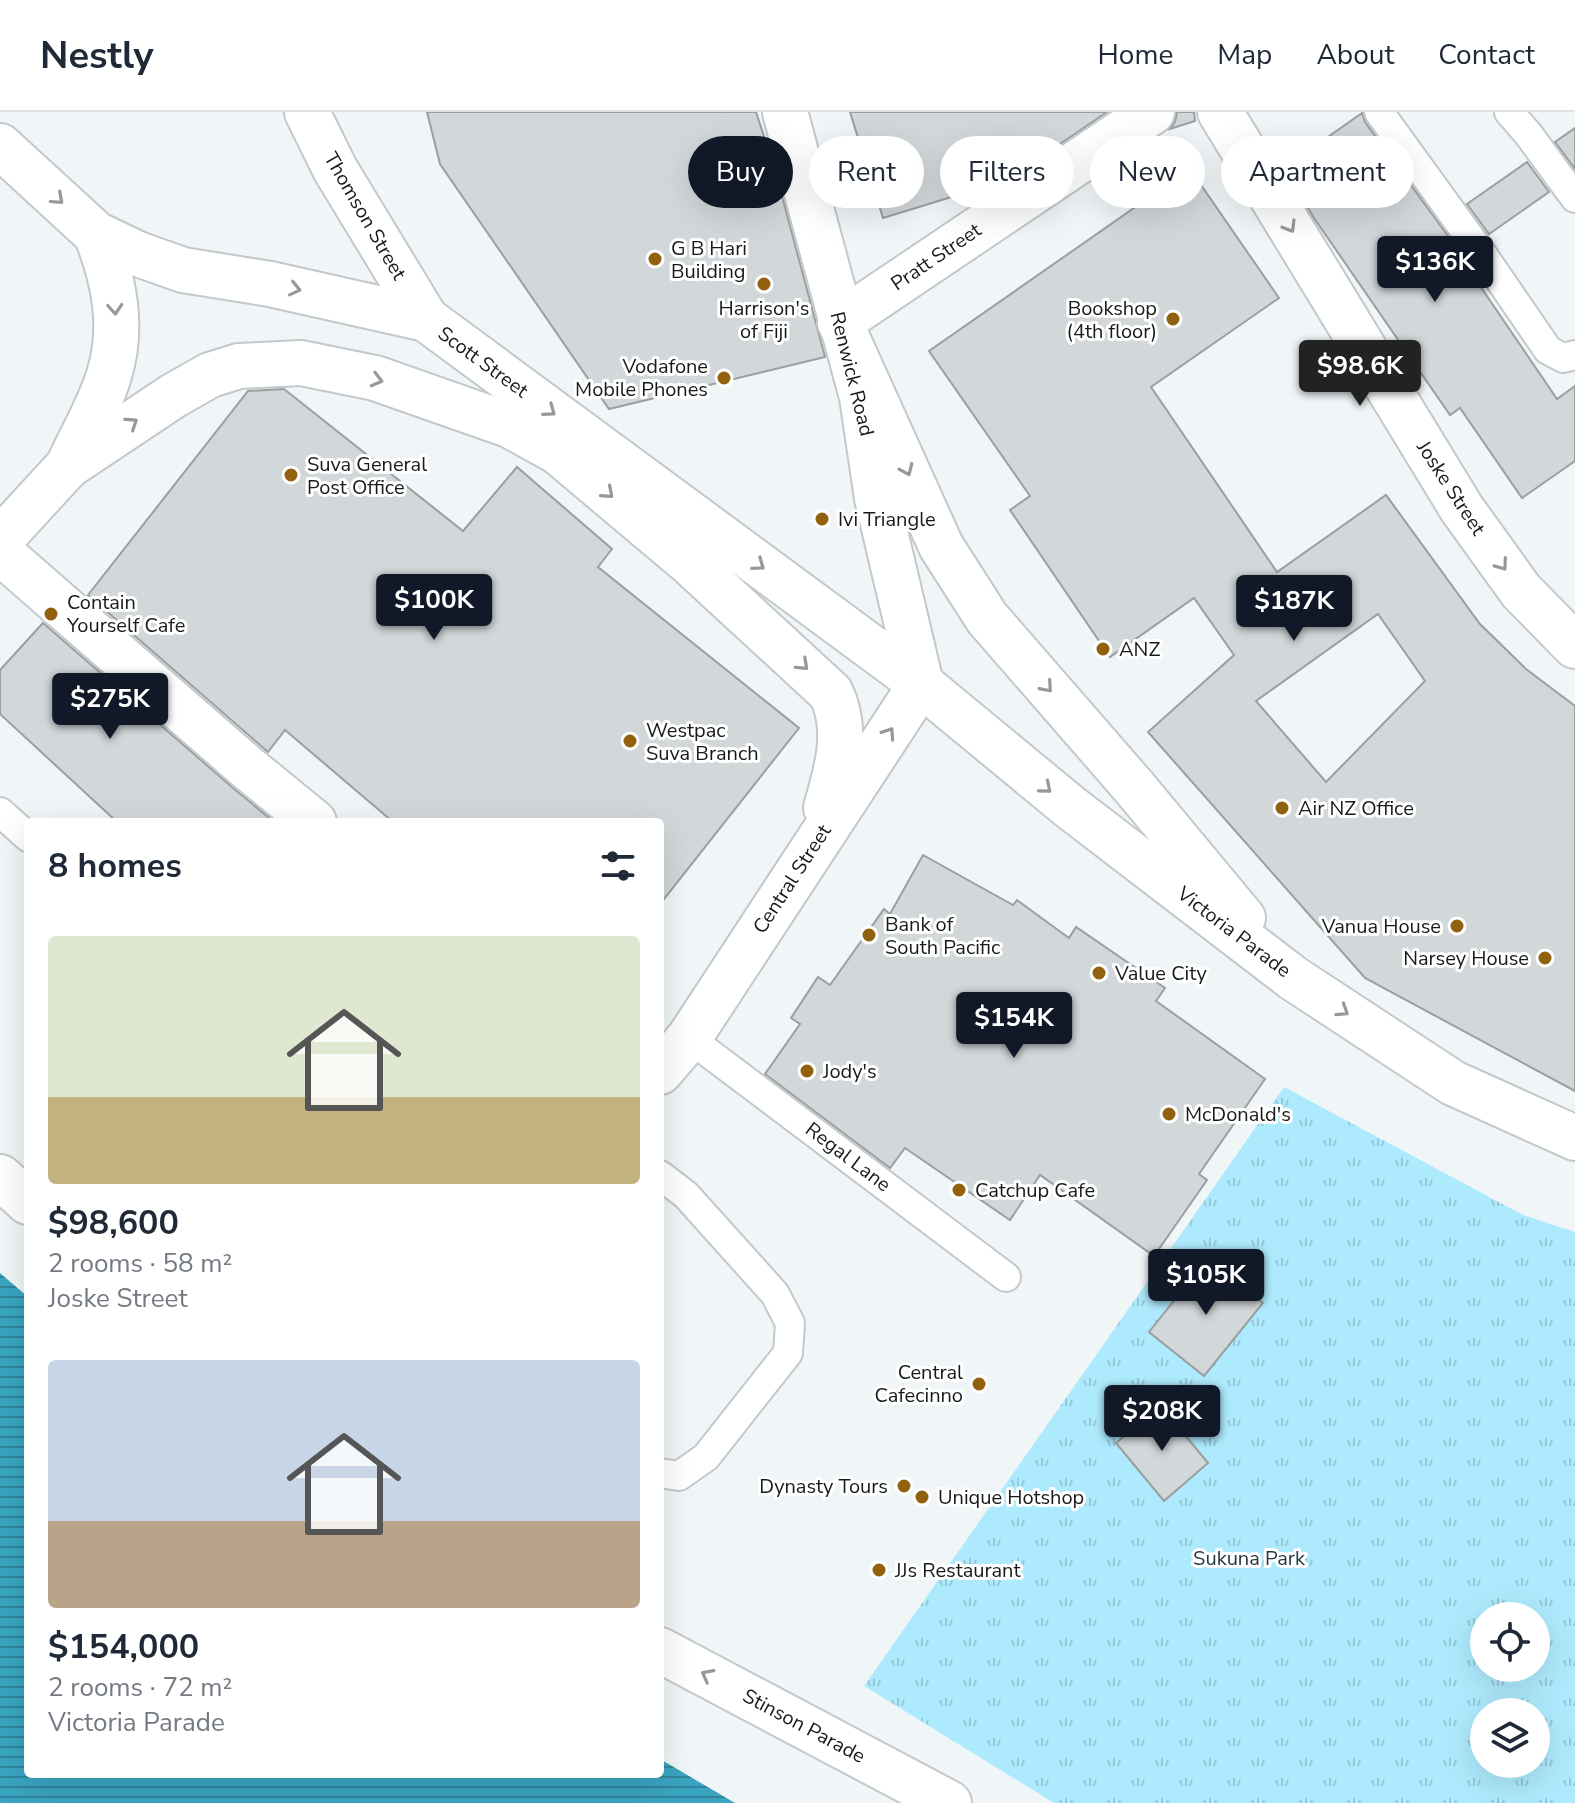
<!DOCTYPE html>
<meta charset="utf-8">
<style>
:root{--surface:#fff;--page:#f6f6f7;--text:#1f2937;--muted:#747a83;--line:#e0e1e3;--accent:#111827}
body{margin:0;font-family:"Nunito Sans",sans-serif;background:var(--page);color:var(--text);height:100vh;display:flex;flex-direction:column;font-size:30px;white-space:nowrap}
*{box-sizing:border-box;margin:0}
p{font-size:26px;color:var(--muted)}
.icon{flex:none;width:44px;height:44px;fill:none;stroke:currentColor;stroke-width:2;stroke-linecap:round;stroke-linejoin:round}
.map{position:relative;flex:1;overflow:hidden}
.details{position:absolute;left:24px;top:706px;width:640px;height:960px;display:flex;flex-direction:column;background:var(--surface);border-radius:8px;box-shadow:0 8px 32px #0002}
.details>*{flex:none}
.banner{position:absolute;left:688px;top:24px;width:760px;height:72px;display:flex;gap:16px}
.tools{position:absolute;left:1470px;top:1490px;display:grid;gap:16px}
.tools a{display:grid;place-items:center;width:80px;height:80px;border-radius:50%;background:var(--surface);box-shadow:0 8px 32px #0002;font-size:40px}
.price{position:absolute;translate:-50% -68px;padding:0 18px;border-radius:8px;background:var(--accent);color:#fff;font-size:26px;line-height:52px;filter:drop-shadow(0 2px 4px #0008)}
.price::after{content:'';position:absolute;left:50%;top:48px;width:24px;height:18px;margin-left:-12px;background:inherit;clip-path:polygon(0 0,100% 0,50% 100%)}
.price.on{background:#222;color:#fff}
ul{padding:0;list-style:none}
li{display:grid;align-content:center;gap:16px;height:424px;padding:0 24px}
li span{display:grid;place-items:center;height:248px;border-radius:8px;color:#555}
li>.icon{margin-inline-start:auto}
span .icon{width:144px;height:144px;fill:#fffc;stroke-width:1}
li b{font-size:34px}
h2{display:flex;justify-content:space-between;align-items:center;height:96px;padding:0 24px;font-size:34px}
.tag{padding:0 28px;border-radius:36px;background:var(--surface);box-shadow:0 8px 32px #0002;font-size:28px;line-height:72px}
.tag.on{background:var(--accent);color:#fff}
header{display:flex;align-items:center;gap:48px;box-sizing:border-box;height:112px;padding:0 40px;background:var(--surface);border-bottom:2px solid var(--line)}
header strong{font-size:38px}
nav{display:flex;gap:44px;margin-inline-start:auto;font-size:28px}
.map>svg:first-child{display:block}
.grass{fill:url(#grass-tufts);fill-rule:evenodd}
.water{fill:url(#water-rules)}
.building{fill:#d2d7d9;stroke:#9a9fa1;stroke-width:2;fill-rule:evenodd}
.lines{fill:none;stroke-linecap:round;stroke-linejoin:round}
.lane-casing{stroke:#c3c8ca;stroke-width:32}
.street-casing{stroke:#c3c8ca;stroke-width:48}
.secondary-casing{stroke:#c3c8ca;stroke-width:48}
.primary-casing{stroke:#c3c8ca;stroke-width:48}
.highway-casing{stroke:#c3c8ca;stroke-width:48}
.lane{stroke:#fff;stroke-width:28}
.street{stroke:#fff;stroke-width:44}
.secondary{stroke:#fff;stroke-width:44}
.primary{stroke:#fff;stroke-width:44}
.highway{stroke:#fff;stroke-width:44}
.oneway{stroke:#979898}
.poi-dot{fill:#91610e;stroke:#fff;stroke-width:3}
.labels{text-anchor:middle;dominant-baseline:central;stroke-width:6;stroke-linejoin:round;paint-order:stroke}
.street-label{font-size:20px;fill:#181a1a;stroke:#fff}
.poi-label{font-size:20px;fill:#181a1a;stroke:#fff;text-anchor:start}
.park-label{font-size:20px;fill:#223940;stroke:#fff}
</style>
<header>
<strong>Nestly</strong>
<nav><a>Home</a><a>Map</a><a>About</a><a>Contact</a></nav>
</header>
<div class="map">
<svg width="1575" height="1691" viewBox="0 0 1575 1691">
<defs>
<pattern id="grass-tufts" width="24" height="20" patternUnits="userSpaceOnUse" patternTransform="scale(2)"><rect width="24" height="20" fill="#aeeafd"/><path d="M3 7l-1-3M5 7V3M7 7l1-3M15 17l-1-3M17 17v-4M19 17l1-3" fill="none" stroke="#95c8d8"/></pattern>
<pattern id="water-rules" width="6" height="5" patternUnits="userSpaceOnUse" patternTransform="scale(2)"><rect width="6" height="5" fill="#3aa4c0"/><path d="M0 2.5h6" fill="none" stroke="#30859b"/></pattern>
</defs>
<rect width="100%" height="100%" fill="#f0f6f8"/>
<path class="grass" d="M1284 975 1523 1103 1575 1120V1691H1054L864 1574ZM1484 1504H1536V1556H1484ZM1484 1600H1536V1652H1484Z"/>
<path class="water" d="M0 1161 28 1185V1662H660V1647L735 1691H0Z"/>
<path class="building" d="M427 0H756L775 58 825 245 609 297 440 52Z
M850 0H1107L1007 68 883 106Z
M1177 0H1194L1195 9 1170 17 1175 10Z
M1362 1 1365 10 1461 142 1459 143 1557 287 1575 274V349L1522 386 1460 296 1450 303 1314 106 1284 56Z
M1575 16V57L1555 30Z
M1527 50 1549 80 1489 122 1467 92Z
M1190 57 1279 186 1151 275 1277 460 1386 383 1480 512 1526 557 1575 594V979L1365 866 1148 620 1234 543 1194 486 1110 545 1010 398 1030 384 929 239ZM1378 502 1425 569 1326 670 1256 589Z
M284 277 463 419 517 355 612 437 598 455 799 616 660 792V710H393L285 618 268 640 88 483 248 279Z
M43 511 233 676 274 710H117L0 602V558Z
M923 743 1013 793 1017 788 1069 826 1076 815 1165 876 1156 889 1265 967 1199 1062 1207 1068 1154 1144 1040 1063 1010 1108 905 1036 890 1056 765 962 800 912 791 906 818 865 830 873 884 797 890 802Z
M1208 1146 1263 1191 1204 1264 1149 1220Z
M1160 1293 1208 1351 1164 1389 1116 1331Z"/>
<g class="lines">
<g class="lane-casing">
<path id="lane" d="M1379 0 1487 149 1548 238 1563 246 1575 243
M1509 0 1529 23 1575 86
M0 700 28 725
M689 926 1006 1165
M660 1063 686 1083 775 1182 790 1211 788 1241 706 1345 679 1364 660 1361"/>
</g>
<g class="street-casing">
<path id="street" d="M1220 0 1462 397 1521 479 1575 534
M0 428 68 354
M0 440 249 657 314 710"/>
</g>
<g class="secondary-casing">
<path id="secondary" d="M840 210 1152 0"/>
</g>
<g class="primary-casing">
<path id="primary" d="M307 0 335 57 426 207
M68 354 173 284 210 263 239 254 301 251 375 266 509 313 558 340 691 452 831 581C849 618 837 658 826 696
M660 960 689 926 921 572 877 386 862 285 785 0"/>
</g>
<g class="highway-casing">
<path id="highway" d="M0 34 96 122 138 142 183 158 270 172 426 207 921 572 1070 695 1293 866 1453 971 1575 1026
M840 210 941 434 987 506 1134 675 1243 806
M68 354C81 325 100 294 109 263 124 215 114 167 96 122
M0 1065 28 1090
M660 1538 949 1691"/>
</g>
<use href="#lane" class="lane"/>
<use href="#street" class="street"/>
<use href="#secondary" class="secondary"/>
<use href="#primary" class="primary"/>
<use href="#highway" class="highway"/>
</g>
<defs><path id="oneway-chevron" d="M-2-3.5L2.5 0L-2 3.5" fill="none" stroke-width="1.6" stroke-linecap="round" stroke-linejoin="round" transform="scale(2)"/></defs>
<g class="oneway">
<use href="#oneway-chevron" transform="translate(58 87) rotate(42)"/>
<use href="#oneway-chevron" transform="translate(1290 115) rotate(59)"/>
<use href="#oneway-chevron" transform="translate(295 177) rotate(13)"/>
<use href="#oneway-chevron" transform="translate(115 197) rotate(86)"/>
<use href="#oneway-chevron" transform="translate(377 268) rotate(15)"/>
<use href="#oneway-chevron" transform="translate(550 299) rotate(36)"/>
<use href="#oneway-chevron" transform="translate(132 311) rotate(-34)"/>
<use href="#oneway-chevron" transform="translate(907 358) rotate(66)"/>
<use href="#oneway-chevron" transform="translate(608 381) rotate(41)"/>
<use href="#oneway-chevron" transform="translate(759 453) rotate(36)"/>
<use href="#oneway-chevron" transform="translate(1502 453) rotate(54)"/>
<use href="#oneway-chevron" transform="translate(803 553) rotate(43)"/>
<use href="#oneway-chevron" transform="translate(1047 575) rotate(49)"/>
<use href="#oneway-chevron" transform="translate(889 621) rotate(-56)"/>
<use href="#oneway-chevron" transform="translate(1046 676) rotate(40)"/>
<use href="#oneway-chevron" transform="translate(1343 899) rotate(33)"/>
<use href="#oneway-chevron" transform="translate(707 1563) rotate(-152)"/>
</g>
<g class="poi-dot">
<circle cx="655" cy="147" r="8"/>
<circle cx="764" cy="172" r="8"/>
<circle cx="1173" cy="207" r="8"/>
<circle cx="724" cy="266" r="8"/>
<circle cx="291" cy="363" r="8"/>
<circle cx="822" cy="407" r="8"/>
<circle cx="51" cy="502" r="8"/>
<circle cx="1103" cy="537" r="8"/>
<circle cx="630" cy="629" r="8"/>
<circle cx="1282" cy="696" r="8"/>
<circle cx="1457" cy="814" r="8"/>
<circle cx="869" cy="823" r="8"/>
<circle cx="1545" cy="846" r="8"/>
<circle cx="1099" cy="861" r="8"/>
<circle cx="807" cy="959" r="8"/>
<circle cx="1169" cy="1002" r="8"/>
<circle cx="959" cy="1078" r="8"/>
<circle cx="979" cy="1272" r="8"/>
<circle cx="904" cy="1374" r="8"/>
<circle cx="922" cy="1385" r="8"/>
<circle cx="879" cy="1458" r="8"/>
</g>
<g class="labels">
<g class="street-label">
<text transform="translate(365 104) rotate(60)">Thomson Street</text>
<text transform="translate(936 145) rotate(-34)">Pratt Street</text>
<text transform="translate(483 250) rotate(36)">Scott Street</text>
<text transform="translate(852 262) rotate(76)">Renwick Road</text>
<text transform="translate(1451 376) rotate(57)">Joske Street</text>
<text transform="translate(792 767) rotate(-57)">Central Street</text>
<text transform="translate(1234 820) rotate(37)">Victoria Parade</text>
<text transform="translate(848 1045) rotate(37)">Regal Lane</text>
<text transform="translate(804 1614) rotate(28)">Stinson Parade</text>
</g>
<g class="poi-label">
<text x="671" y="136">G B Hari<tspan x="671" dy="23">Building</tspan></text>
<text x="764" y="196" text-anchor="middle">Harrison's<tspan x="764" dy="23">of Fiji</tspan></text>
<text x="1157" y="196" text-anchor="end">Bookshop<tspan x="1157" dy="23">(4th floor)</tspan></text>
<text x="708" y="254" text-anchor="end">Vodafone<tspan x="708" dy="23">Mobile Phones</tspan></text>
<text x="307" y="352">Suva General<tspan x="307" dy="23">Post Office</tspan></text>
<text x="838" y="407">Ivi Triangle</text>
<text x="67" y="490">Contain<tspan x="67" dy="23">Yourself Cafe</tspan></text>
<text x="1119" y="537">ANZ</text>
<text x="646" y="618">Westpac<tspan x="646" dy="23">Suva Branch</tspan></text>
<text x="1298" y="696">Air NZ Office</text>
<text x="885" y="812">Bank of<tspan x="885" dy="23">South Pacific</tspan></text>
<text x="1441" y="814" text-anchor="end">Vanua House</text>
<text x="1529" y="846" text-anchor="end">Narsey House</text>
<text x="1115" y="861">Value City</text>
<text x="823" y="959">Jody's</text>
<text x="1185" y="1002">McDonald's</text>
<text x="975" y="1078">Catchup Cafe</text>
<text x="963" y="1260" text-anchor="end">Central<tspan x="963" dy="23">Cafecinno</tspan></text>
<text x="888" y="1374" text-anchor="end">Dynasty Tours</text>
<text x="938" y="1385">Unique Hotshop</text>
<text x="895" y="1458">JJs Restaurant</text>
</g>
<g class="park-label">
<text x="1249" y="1446">Sukuna Park</text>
</g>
</g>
</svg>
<div class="tools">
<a><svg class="icon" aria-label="locate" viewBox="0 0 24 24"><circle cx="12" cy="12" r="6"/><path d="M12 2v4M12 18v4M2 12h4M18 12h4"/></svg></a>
<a><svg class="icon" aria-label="layers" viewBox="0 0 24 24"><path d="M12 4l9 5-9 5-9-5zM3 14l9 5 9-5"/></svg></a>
</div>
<b class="price" style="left:1435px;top:192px">$136K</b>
<b class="price on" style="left:1360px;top:296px">$98.6K</b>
<b class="price" style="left:434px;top:530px">$100K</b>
<b class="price" style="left:1294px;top:531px">$187K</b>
<b class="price" style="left:110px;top:629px">$275K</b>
<b class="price" style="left:1014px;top:948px">$154K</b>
<b class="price" style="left:1206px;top:1205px">$105K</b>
<b class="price" style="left:1162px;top:1341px">$208K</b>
<div class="banner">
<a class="tag on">Buy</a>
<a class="tag">Rent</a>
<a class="tag">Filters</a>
<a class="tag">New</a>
<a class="tag">Apartment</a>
</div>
<section class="details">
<h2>8 homes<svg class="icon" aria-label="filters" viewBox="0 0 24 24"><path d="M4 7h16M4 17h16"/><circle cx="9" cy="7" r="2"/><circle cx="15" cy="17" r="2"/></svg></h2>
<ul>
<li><span style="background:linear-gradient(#dfe7d0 65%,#c2b280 0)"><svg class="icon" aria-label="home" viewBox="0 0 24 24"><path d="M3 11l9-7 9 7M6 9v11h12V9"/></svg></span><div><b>$98,600</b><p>2 rooms · 58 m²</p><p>Joske Street</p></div></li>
<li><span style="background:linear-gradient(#c9d6e8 65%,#b9a48a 0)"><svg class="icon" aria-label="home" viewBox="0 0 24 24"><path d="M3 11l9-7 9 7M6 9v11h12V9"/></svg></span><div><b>$154,000</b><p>2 rooms · 72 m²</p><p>Victoria Parade</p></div></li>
</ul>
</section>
</div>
